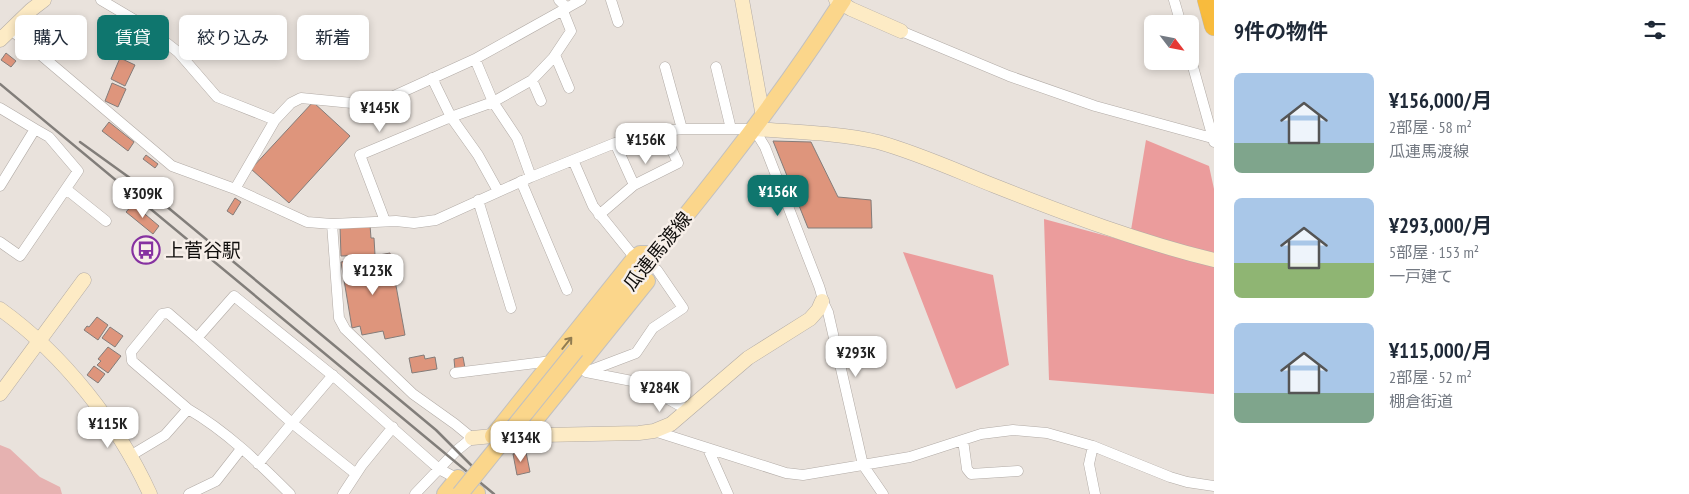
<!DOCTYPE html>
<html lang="ja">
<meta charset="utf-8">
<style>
:root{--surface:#fff;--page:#f2f2f3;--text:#1f2937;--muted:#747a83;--accent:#0f766e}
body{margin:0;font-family:"PT Sans Narrow","Noto Sans JP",sans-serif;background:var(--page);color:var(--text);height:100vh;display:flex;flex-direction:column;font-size:19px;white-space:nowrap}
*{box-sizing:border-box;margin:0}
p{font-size:16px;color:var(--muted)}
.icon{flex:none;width:28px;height:28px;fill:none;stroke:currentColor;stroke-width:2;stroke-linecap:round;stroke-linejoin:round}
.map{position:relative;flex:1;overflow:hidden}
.sheet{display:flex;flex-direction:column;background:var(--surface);width:475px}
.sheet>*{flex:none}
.banner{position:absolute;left:15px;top:15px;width:475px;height:45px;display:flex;gap:10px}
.needle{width:32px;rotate:122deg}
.controls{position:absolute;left:1144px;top:15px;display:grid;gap:10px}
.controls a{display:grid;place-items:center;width:55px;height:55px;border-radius:8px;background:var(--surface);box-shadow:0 2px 8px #0003;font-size:25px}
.price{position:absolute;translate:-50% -42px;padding:0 11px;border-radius:10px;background:#fff;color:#222;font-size:16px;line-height:32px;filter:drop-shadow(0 1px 2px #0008)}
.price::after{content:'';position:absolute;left:50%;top:30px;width:15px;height:11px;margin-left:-8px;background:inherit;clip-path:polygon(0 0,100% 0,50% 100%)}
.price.on{background:var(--accent);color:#fff}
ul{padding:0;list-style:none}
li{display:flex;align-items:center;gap:15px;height:125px;padding:0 20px}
li span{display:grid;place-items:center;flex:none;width:140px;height:100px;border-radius:8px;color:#555}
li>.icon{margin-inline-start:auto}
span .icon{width:60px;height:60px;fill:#fffc;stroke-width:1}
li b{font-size:21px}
h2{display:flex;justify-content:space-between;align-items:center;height:60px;padding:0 20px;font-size:21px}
.pill{padding:0 18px;border-radius:8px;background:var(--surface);box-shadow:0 2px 8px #0003;font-size:18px;line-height:45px}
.pill.on{background:var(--accent);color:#fff}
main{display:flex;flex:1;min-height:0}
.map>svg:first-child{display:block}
.green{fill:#e6b2b1}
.forest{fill:#eb9c9c}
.building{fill:#de957c;stroke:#847c79}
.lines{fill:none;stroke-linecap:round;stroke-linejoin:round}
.street-casing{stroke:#b2aba6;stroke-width:11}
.secondary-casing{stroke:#b2aba6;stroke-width:15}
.primary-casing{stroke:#c1c0c0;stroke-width:18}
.highway-casing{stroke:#c1c0c0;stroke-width:20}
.street{stroke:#fff;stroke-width:10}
.secondary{stroke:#fdebc5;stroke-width:14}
.primary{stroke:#fbd68b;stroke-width:16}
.highway{stroke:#f8bb3d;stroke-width:19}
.rail{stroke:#827e7a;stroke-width:2.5}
.primary-bridge-casing{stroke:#c1c0c0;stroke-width:18;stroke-linecap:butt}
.primary-bridge{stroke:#fbd68b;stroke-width:16}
.oneway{stroke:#917c51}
.labels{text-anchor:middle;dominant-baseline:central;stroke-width:5;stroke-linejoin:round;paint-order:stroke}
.poi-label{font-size:19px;fill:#0f0d0b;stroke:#f7efe9;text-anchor:start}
.street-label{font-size:19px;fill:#0f0d0b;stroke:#f7efe9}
</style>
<main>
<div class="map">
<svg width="1214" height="494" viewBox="0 0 1214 494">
<rect width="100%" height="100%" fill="#e9e2dc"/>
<path class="green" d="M0 445 10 449 40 477 60 487 62 494H0Z"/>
<path class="forest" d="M1146 140 1209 166 1214 189V394L1049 380 1044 219 1129 242Z
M903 252 993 275 1009 365 956 389Z"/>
<path class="building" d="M6 53 16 61 11 67 1 60Z
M120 58 135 65 125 86 111 79Z
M112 83 126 89 118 107 105 101Z
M313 102 350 136 289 203 251 169Z
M109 122 134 142 128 151 102 131Z
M773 141 811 142 838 197 871 200 872 228H808Z
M146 155 158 164 155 168 143 159Z
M235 198 241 202 233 215 227 211Z
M133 204 159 226 153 234 126 212Z
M370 225 371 238H374L375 255 341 256 340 226Z
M390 253 405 335 385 339 383 331 362 335 360 326 352 328 341 262Z
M97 317 108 325 98 340 84 330 87 326 89 327Z
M110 327 123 336 115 347 102 338Z
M108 347 121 356 108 373 97 365 101 361 98 359Z
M424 355 425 359 435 357 437 369 412 373 409 358Z
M463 357 465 368 455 370 454 359Z
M94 366 105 374 98 383 87 375Z
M526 452 530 472 517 475 513 454Z"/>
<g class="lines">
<g class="street-casing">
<path id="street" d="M101 0 145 26 178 52 217 97 275 120
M559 0 567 8
M611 0 618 22
M1174 0 1181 24
M10 29 172 166 235 189 307 222 332 224 396 221 414 223 436 220 531 177 615 143 649 133 682 129H754L765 147 819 286C823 297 822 302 828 312L863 465 883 494
M901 31 1009 76 1095 106 1212 138
M555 55 569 88
M1190 56 1214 142
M475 59 493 102 532 80 553 58 571 31 563 11
M665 67 682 129
M716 67 731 129
M432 78 451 117 478 155 498 191
M532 80 541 101
M0 108 35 129 0 186
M615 143 634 185 678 163 663 131
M573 160 593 206 635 258
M521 181 567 290
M66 189 106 221
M235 189 275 120 291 103 301 98 362 104 387 99 475 59 581 0
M478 200 511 308
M599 215 634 185
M385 221 360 155 451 117 493 102 517 138 531 177
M332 224 339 318 345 329 413 394 455 424 472 438 456 451 415 494
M0 242 20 256 78 171 49 137 35 129
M657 270 683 308 653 328 636 353 586 372 637 382 688 410
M197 338 292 423 258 464
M455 373 552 361
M333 375 292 423 356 474
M188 409C226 431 259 463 290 494
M654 431 786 473 803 475 910 457 981 434 1013 430 1047 433 1093 446 1170 477 1187 482 1214 486
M963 440 967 469 971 474 1018 471
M1093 446 1089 464 1095 494
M708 449 728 494
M130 456 165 435 188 409 132 361 131 352 162 314 168 313 197 338 234 296 337 379 439 469 462 481
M189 494 216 481 241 449
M343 494 362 465 393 427"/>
</g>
<g class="secondary-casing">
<path id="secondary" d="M742 0 763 117
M836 0 851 9 901 31
M0 40 31 10 44 0
M754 129C793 132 840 133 878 142 918 153 957 171 995 186 1066 214 1140 242 1214 260
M0 309C63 354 118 424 150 494
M0 394 84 280
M472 438 493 436 639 433 654 431 671 424 748 358 810 319 818 310 822 301"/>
</g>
<g class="primary-casing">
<path id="primary" d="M576 350C669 237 764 124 843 0
M523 435 647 281
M493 436 635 258 640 254H655
M445 494 458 478
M476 494 477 493"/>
</g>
<g class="highway-casing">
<path id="highway" d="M1207 0 1214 26"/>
</g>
<use href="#street" class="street"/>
<use href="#secondary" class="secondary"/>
<use href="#primary" class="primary"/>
<use href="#highway" class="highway"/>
<path class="rail" d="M0 84 494 494
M80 142 148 191 282 302 436 430 477 471"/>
<g class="primary-bridge-casing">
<path id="primary-bridge" d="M460 494 576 350"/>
</g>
<use href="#primary-bridge" class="primary-bridge"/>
</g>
<defs><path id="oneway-shaft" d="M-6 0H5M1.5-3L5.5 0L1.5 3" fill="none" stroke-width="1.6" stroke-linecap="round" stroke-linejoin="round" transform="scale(1.25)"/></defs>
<use class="oneway" href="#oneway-shaft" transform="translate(567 343) rotate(-51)"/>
<defs>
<g id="bus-ring" transform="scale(1.4375)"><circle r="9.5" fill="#f7efe9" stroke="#8632a1" stroke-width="1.5"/><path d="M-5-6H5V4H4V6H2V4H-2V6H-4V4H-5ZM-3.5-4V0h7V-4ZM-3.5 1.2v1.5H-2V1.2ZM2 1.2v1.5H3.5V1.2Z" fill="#8632a1"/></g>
</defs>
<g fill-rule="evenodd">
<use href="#bus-ring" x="146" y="250"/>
</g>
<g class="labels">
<g class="poi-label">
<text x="165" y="250">上菅谷駅</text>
</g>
<g class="street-label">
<text transform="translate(657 251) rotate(-51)">瓜連馬渡線</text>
</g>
</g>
</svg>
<div class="controls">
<a><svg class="needle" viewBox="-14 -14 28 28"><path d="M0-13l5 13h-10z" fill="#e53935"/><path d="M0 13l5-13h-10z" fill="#747a83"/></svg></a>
</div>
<b class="price" style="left:380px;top:133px">¥145K</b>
<b class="price" style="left:646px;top:165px">¥156K</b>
<b class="price on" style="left:778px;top:217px">¥156K</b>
<b class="price" style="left:143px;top:219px">¥309K</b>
<b class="price" style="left:373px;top:296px">¥123K</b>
<b class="price" style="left:856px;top:378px">¥293K</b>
<b class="price" style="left:660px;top:413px">¥284K</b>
<b class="price" style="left:108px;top:449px">¥115K</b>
<b class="price" style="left:521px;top:463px">¥134K</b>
<div class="banner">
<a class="pill">購入</a>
<a class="pill on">賃貸</a>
<a class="pill">絞り込み</a>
<a class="pill">新着</a>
</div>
</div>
<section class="sheet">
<h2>9件の物件<svg class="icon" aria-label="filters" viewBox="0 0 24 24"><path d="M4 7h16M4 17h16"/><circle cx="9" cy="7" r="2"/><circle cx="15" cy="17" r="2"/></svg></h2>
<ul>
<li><span style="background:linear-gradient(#a9c7e8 70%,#7fa58c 0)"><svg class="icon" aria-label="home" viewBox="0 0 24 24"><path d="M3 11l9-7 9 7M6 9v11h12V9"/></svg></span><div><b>¥156,000/月</b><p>2部屋 · 58 m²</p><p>瓜連馬渡線</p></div></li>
<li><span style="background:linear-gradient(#a9c7e8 65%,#8fb573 0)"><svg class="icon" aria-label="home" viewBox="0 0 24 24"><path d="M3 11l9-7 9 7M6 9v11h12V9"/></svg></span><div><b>¥293,000/月</b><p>5部屋 · 153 m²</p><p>一戸建て</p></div></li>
<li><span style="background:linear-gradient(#a9c7e8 70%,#7fa58c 0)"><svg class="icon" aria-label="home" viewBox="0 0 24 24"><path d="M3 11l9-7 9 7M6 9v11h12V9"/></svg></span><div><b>¥115,000/月</b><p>2部屋 · 52 m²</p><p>棚倉街道</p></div></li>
</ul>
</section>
</main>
